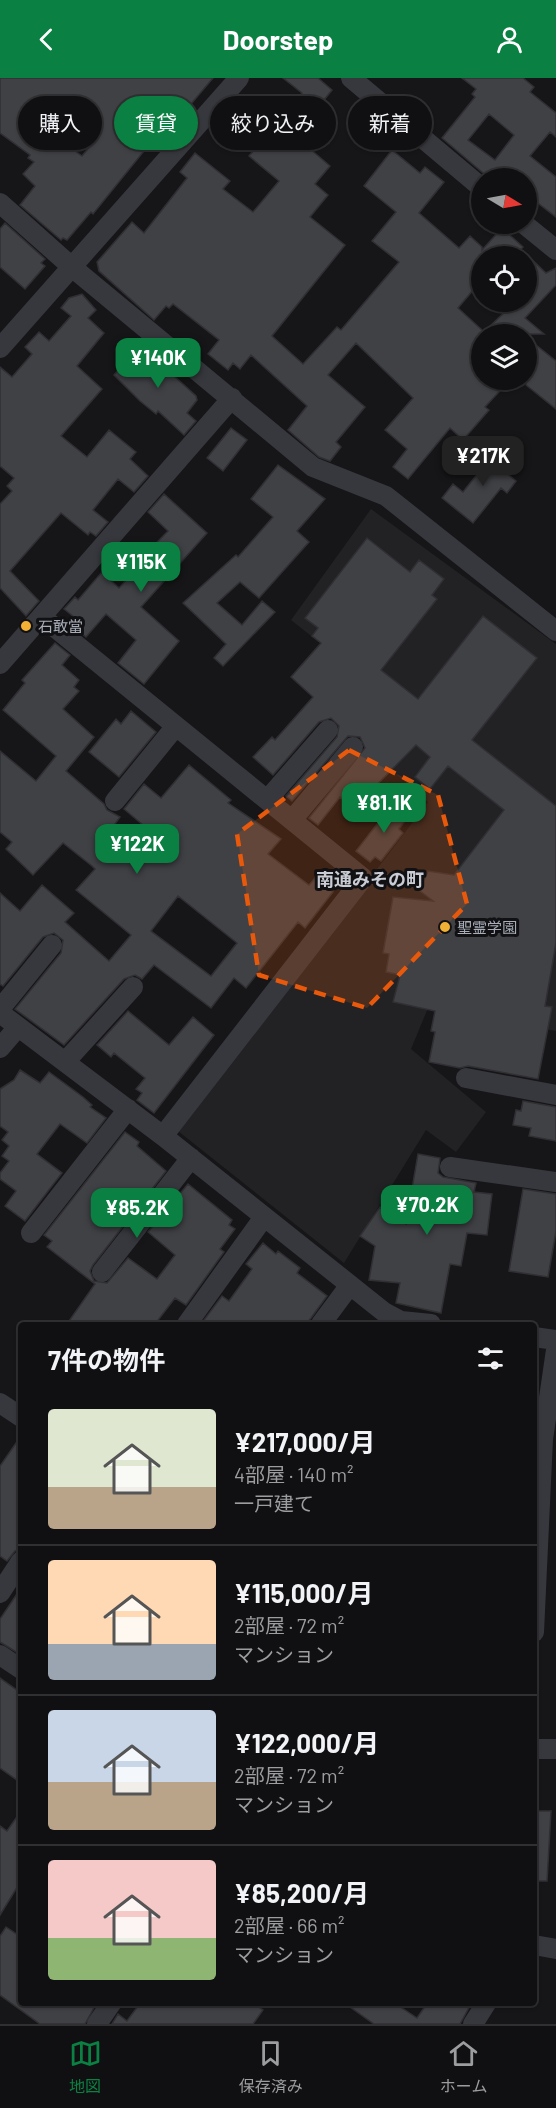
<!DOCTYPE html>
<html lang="ja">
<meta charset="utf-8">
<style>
:root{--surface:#101012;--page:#19191b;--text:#f1f3f6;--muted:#9c9d9f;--line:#303032;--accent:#0b8043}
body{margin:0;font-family:Barlow,"Noto Sans JP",sans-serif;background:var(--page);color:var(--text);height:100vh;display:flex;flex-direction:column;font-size:22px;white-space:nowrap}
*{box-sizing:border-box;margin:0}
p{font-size:20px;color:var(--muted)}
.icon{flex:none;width:33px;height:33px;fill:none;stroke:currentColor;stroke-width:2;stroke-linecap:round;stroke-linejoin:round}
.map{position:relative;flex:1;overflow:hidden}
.details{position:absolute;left:18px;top:1244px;width:519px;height:684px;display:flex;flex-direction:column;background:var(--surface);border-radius:6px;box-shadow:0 2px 4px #0004,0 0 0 2px var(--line)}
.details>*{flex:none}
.hud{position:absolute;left:18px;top:18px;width:520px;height:54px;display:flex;gap:12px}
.needle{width:39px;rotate:100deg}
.tools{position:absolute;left:471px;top:90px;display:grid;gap:12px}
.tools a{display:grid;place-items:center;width:66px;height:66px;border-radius:50%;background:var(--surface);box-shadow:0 2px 4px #0004,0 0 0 2px var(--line);font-size:30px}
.price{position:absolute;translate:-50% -51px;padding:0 14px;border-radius:12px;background:var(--accent);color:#fff;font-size:20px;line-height:39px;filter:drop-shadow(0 2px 3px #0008)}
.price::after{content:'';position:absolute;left:50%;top:36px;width:18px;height:14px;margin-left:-9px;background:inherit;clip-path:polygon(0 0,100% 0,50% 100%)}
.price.selected{background:#222;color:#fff}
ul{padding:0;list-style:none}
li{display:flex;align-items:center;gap:18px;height:150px;padding:0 30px}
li+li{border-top:2px solid var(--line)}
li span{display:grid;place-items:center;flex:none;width:168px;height:120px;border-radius:6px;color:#555}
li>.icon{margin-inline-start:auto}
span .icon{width:72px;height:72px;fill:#fffc;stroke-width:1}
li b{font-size:26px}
h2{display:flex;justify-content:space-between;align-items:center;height:72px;padding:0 30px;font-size:26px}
.tag{padding:0 21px;border-radius:27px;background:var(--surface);box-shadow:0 2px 4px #0004,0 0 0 2px var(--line);font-size:21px;line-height:54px}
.tag.selected{background:var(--accent);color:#fff}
header{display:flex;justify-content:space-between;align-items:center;height:78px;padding:0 30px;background:var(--accent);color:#fff;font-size:27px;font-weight:700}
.tabs{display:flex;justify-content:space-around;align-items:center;height:84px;border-top:2px solid var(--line);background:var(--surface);font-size:16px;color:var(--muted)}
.tabs a{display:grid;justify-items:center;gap:3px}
.tabs .selected{color:var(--accent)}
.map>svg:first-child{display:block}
.built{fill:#222225}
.building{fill:#404145;stroke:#303034;stroke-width:1.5;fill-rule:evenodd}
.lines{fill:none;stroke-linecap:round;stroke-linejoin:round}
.minor{stroke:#37383d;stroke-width:20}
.marked{fill:#e8590c;fill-opacity:0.2;stroke:#e8590c;stroke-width:4.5;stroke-dasharray:12 8;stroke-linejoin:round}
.poi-dot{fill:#f2b134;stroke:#111113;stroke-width:2}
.labels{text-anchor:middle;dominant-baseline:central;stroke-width:6;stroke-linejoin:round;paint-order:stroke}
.poi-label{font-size:15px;fill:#a8adb8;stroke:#111113;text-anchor:start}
.quarter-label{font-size:18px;font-weight:bold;fill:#c9ccd4;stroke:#111113}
</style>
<header><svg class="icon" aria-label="back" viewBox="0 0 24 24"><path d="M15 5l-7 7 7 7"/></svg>Doorstep<svg class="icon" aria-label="person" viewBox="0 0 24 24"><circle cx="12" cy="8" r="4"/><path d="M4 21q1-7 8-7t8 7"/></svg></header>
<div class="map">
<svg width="556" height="1946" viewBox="0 0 556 1946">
<rect width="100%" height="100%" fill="#161618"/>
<path class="built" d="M371 431 556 566V953L428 930 411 971 486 1034 456 1074 426 1052 344 1185 178 1053 428 724 386 687 419 644 291 542Z"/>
<path class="building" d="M0 0H213L169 52 151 70 148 68 93 136 91 134 67 162 63 160 61 162 20 127 35 108 23 96 34 84 28 80 30 77 0 55ZM78 36 101 55 82 78 56 59Z
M283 0H318L332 12 295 58 330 88 315 106 328 117 310 139 345 167 272 258 303 286 337 249 341 252 399 184 372 163 396 134 364 108 392 72 420 95 425 89 444 104 419 135 459 170 470 158 482 169V172L502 150 523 169 514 178H482V191L474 200 479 205 458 230 482 252V256L515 224H526V176L546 195 556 190V207L525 240 544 256H482V302H510L485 329 489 332 463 362 450 350 408 401 393 389 407 371 385 352 413 320 356 265 328 297 365 329 336 364 341 369 330 383 319 379 288 352 307 328 251 277 240 291 233 285 228 292 208 276 219 262 173 226 169 230 166 228 154 242 99 193 97 184 132 144 144 155 187 100 180 94 195 75 230 103 223 111 253 134 279 103 249 78 265 59 241 39 254 23 279 44 302 15Z
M462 0H523L534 9 530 14 556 35V59L550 54 530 78 556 99V139L526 116V100H489L442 60 475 19 472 16 476 11ZM489 36 514 57 495 82 468 62Z
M5 145 45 181 41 185 45 188 25 211 0 189V151Z
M82 216 96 232 88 240 104 255 77 288 102 311 61 358 87 379 109 352 136 374 130 381 148 398 134 414 118 401 93 432 108 444 96 458 90 454 88 457 61 435 10 493 39 523 26 538 0 510V426L12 413 7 408 14 400 0 388V289L12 299 32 276 25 269 39 254 49 263 71 238 61 230 69 220Z
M526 259 556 283V331L526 307Z
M140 267 196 318 197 322 187 335 196 343 184 357 158 333 156 336 140 323 114 297Z
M231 350 247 362 223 393 207 380Z
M498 370 518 386 509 397 516 403 507 415 501 410 473 445 442 420 453 406 463 414Z
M278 387 325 421 297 453 309 464 259 520 240 504 217 525 242 547 262 523 275 534 223 588 214 580 226 566 183 525 236 477 238 479 273 439 251 421Z
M164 416 207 455 141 529 179 563 144 606 118 585 136 562 106 536 86 559 69 545 74 539 64 531 75 519 78 522 102 494 119 510 140 487 137 485 168 453 148 434Z
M367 460 410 494 419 482 444 501 432 517 437 521 381 592 418 621 483 538 537 580 472 662 556 728V865L545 928 552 929 538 1001 468 988 460 990 429 984 435 954 431 953 435 933 393 924 400 897 386 894 389 876 383 875 393 819 433 823 400 798 424 802 428 793 454 797 504 732 448 688 430 711 415 699 430 679 416 667 353 731 340 719 318 747 309 740 365 670 360 659 348 658 292 723 286 718 337 659 339 648 331 640 319 644 273 697 253 679 272 659 275 662 313 619 291 599 321 565 312 558 318 550 305 540Z
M55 565 70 577 62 587 79 602 74 609 79 613 63 631 94 659 66 693 104 726 107 732 120 739 102 764 127 783 150 753 124 731 144 706 161 720 189 687 231 722 228 725 281 761 268 776 309 807 315 800 333 814 305 850 298 844 246 910 234 900 211 930 154 887 142 901 135 897 124 901 64 967 15 931 61 875 63 862 54 855 43 859 3 908 0 906V815L20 833 42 807 74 835 65 844 109 883 131 857 76 812 95 791 92 788 63 765 33 797 6 771 12 764 0 754V673L36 703 56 678 3 632 25 605 22 602ZM178 818 237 865 211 898 151 853Z
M131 633 156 654 119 699 89 674 116 641 121 646Z
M395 723 411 735 399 751 403 755 381 783 375 779 370 784 356 773Z
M128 933 169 967 193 939 214 957 154 1035 137 1022 142 1015 136 1011 145 1000 114 975 111 979 97 967Z
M20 992 40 1005 49 994 83 1019 92 1027 90 1029 106 1040 87 1065 60 1046 37 1076 62 1095 25 1143 5 1128 16 1113 0 1101V1095L9 1083 2 1078 9 1068 2 1062 8 1054 0 1048V1011L14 1002Z
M523 1023 556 1029V1063L529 1058 531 1050 513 1047 516 1032 521 1033Z
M125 1054 139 1064 137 1068 166 1093 93 1187 90 1193 94 1203 107 1205 128 1180 157 1201 175 1177 148 1154 188 1106 232 1142 229 1147 235 1151 220 1171 224 1174 186 1227 175 1220 155 1246H67L95 1206 47 1169 52 1163 44 1157Z
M418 1076 440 1080 438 1095 443 1099 476 1105 474 1114 492 1116 487 1157 467 1155 461 1188 450 1186 441 1235 396 1225 400 1205 369 1202 375 1168 360 1158 380 1129 406 1146Z
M523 1111 556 1116V1153L548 1199 509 1193Z
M263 1165 276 1176 278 1173 300 1190 297 1195 327 1218 311 1240 306 1246H201L222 1218 229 1223 252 1191 246 1186Z
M21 1358V1471L15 1473 7 1483 0 1478V1388Z
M21 1510V1577L0 1564V1541Z
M0 1600 21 1615V1705L0 1690Z
M21 1733V1803L0 1837V1748L7 1753Z
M534 1733H551L547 1803H534Z
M6 1849 21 1859V1924H97L85 1946H40L0 1917V1858Z
M141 1924H252L263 1932 253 1946H112L118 1936 127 1943Z
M343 1924H393L417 1940 428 1924H472L460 1946H374Z"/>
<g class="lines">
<path class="minor" d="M351 0 482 110
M0 125 73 190 313 389 386 418 556 553
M524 146 556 172
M0 270 239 0
M42 539 363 800 163 1058
M0 586 232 320
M267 722 328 652
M115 723 176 648
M292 742 353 669
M0 931 52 867
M0 935 163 1058 384 1234 401 1243 431 1246
M0 970 18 949
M65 984 133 909
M466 1000 556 1017
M450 1089 556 1104
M31 1155 128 1031
M102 1194 191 1080
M187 1246 264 1139
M321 1246 350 1207
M534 1259 556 1262
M0 1325 21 1339
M0 1515 21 1483
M534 1554 543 1361 556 1272
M0 1577 21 1591
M534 1671H556
M534 1867 556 1871
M97 1946 112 1924
M473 1946 487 1924"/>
</g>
<path class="marked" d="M349 672 438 717 467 826 367 930 259 897 237 756Z"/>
<g class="poi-dot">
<circle cx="26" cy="548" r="6"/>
<circle cx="445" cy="849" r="6"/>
</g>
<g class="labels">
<g class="poi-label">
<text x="38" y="548">石敢當</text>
<text x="457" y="849">聖霊学園</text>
</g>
<g class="quarter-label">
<text x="370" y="801">南通みその町</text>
</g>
</g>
</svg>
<div class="tools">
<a><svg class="needle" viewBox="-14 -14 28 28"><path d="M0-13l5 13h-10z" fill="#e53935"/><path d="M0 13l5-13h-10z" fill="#9c9d9f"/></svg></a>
<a><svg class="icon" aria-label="locate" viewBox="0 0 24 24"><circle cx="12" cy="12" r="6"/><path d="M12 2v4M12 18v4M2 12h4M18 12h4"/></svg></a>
<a><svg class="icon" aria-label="layers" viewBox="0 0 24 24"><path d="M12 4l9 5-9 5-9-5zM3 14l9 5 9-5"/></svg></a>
</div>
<b class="price" style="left:158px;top:311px">¥140K</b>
<b class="price selected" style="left:483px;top:409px">¥217K</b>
<b class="price" style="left:141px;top:515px">¥115K</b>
<b class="price" style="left:384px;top:756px">¥81.1K</b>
<b class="price" style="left:137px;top:797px">¥122K</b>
<b class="price" style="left:427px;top:1158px">¥70.2K</b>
<b class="price" style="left:137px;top:1161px">¥85.2K</b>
<div class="hud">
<a class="tag">購入</a>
<a class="tag selected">賃貸</a>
<a class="tag">絞り込み</a>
<a class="tag">新着</a>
</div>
<section class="details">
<h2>7件の物件<svg class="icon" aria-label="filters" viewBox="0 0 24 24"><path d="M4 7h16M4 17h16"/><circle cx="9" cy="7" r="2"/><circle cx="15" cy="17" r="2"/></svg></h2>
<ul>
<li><span style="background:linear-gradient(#dfe7d0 65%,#b9a48a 0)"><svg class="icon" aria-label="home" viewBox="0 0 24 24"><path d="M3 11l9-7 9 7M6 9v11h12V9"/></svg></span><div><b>¥217,000/月</b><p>4部屋 · 140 m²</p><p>一戸建て</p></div></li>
<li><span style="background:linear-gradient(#ffd9b3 70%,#9aa5b1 0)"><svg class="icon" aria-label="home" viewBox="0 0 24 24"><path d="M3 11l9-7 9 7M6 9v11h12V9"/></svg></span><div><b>¥115,000/月</b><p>2部屋 · 72 m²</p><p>マンション</p></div></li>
<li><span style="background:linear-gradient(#c9d6e8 60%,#b9a48a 0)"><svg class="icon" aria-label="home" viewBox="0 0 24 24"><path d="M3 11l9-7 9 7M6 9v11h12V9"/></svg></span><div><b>¥122,000/月</b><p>2部屋 · 72 m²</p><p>マンション</p></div></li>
<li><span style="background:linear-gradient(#f6c9c9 65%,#8fb573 0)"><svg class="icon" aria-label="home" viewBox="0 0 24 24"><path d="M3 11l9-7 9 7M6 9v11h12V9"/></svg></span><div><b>¥85,200/月</b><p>2部屋 · 66 m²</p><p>マンション</p></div></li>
</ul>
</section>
</div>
<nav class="tabs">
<a class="selected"><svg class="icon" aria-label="map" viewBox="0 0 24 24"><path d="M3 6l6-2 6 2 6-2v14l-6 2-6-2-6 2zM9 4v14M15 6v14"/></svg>地図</a>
<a><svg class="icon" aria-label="saved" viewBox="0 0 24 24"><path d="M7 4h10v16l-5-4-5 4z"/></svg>保存済み</a>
<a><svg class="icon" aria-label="home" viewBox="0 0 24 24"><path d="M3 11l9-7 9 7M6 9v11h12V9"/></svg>ホーム</a>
</nav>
